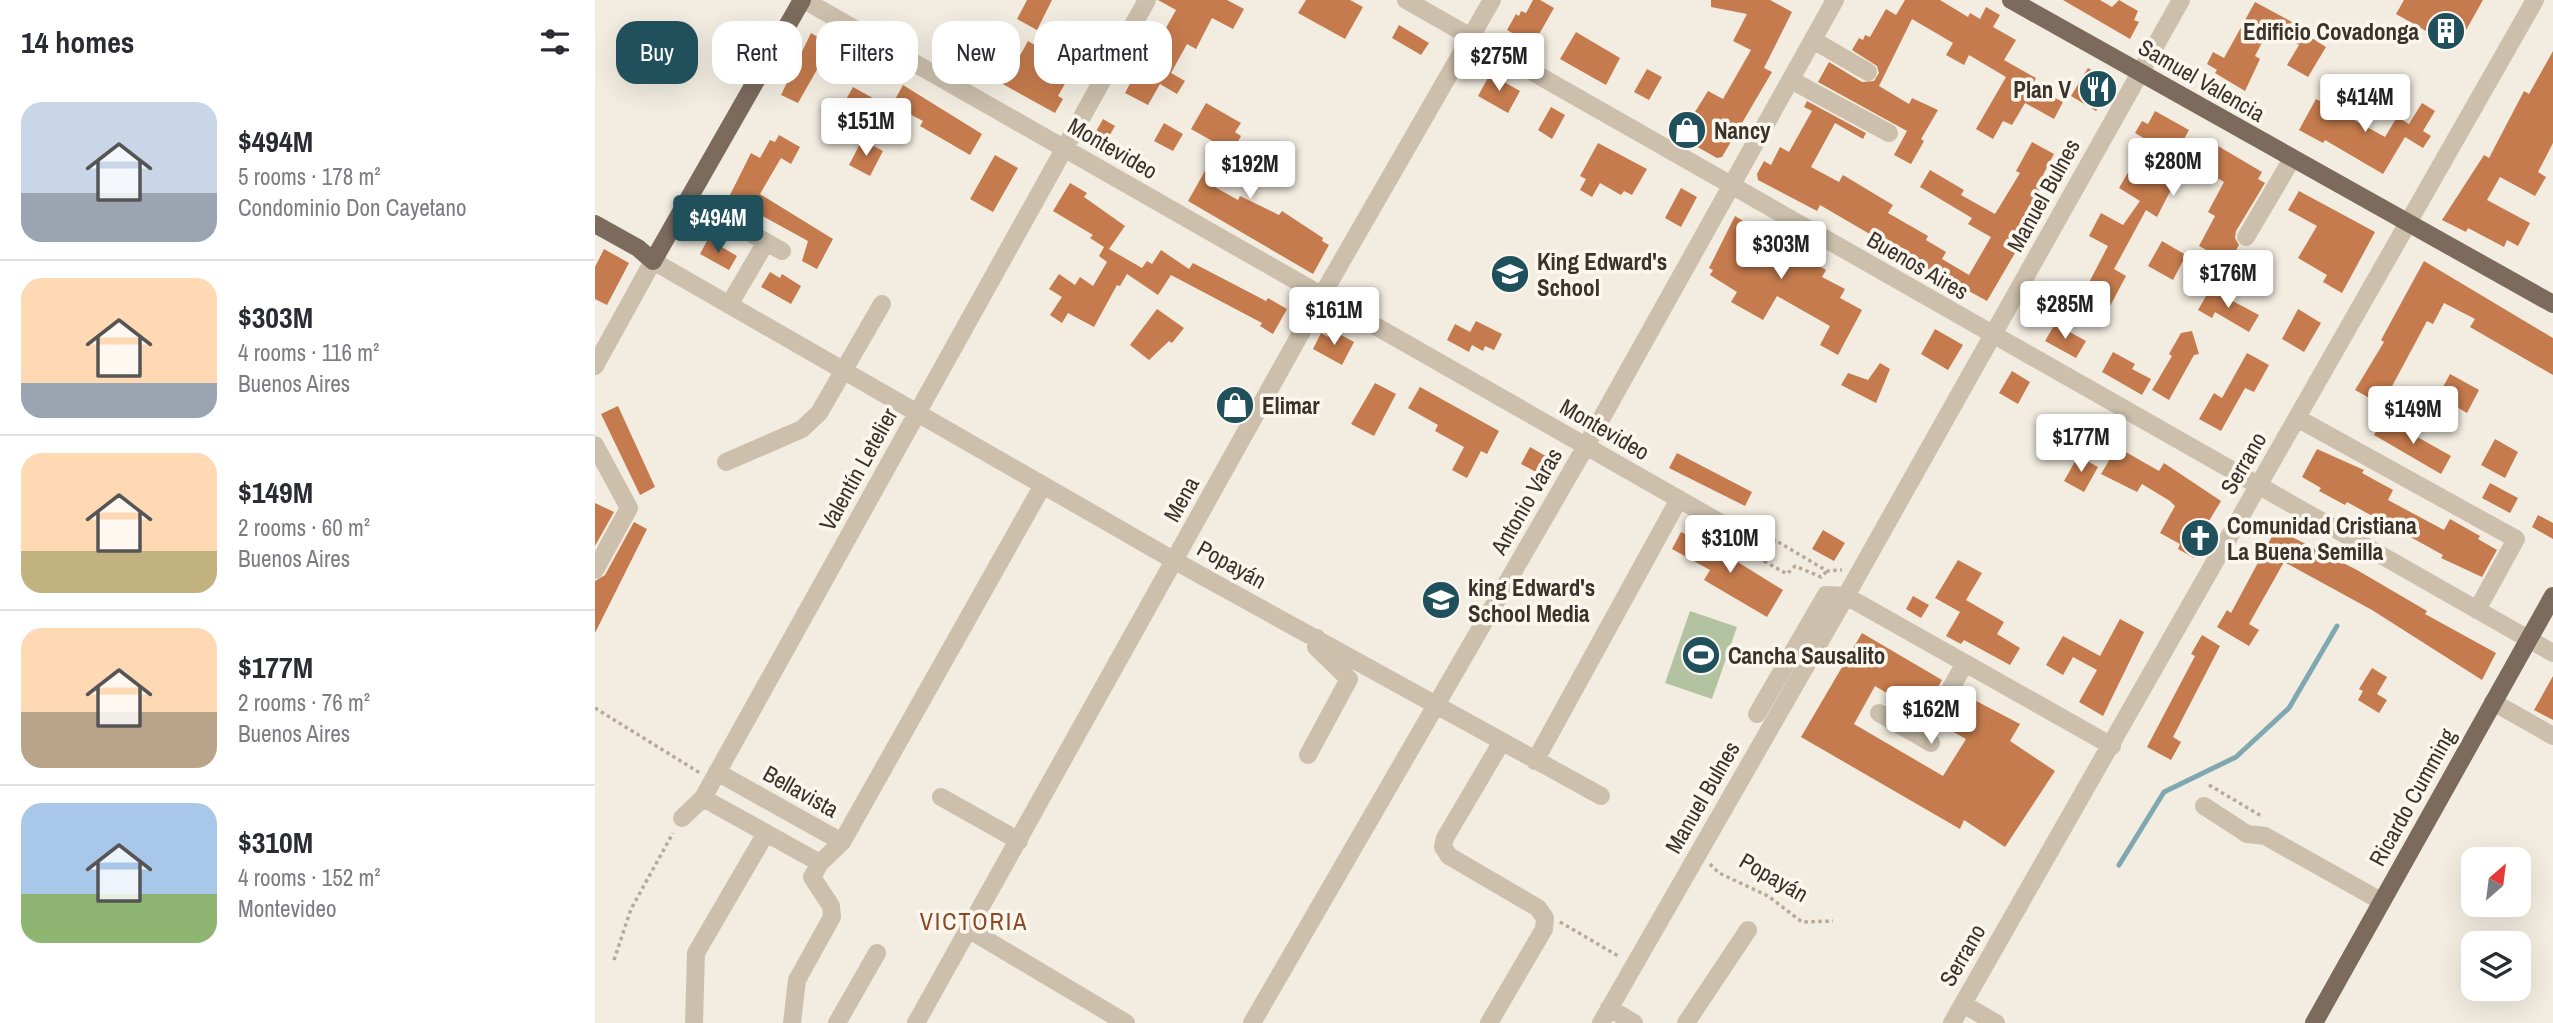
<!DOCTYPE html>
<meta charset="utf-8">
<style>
:root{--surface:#fff;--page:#f2f2f3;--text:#2b2b33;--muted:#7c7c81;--line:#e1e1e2;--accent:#20505c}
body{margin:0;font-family:"Archivo Narrow",sans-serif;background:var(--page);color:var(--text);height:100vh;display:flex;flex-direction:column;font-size:26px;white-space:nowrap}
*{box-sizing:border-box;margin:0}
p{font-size:23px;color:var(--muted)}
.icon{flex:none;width:38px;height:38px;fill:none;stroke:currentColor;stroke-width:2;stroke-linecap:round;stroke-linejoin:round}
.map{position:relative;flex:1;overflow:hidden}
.panel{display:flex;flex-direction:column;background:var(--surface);width:595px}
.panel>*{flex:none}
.banner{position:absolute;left:21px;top:21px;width:665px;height:63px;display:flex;gap:14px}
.needle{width:46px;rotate:28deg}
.buttons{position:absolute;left:1866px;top:847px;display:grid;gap:14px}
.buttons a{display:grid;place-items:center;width:70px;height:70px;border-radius:14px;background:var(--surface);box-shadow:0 7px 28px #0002;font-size:35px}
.price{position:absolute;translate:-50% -60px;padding:0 16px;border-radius:7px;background:#fff;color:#222;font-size:23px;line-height:46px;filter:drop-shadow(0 2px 4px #0008)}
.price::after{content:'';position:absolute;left:50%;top:42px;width:21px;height:16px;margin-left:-10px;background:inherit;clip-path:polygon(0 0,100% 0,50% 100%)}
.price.current{background:var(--accent);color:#fff}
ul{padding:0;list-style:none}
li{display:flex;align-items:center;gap:21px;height:175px;padding:0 21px}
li+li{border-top:2px solid var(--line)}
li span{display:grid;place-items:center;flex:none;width:196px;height:140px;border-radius:21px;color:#555}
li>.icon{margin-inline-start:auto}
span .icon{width:84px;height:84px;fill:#fffc;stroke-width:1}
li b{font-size:30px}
h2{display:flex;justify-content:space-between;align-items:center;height:84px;padding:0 21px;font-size:30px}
.chip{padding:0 24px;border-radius:21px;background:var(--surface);box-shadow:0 7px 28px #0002;font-size:24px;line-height:63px}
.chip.current{background:var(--accent);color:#fff}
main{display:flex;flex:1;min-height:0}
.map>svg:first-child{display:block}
.green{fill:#b3c3a1}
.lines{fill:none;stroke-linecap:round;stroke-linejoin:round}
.stream{stroke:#80a8b1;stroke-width:5}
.building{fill:#c57b4d}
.path{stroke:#b8aa97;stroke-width:3.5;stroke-dasharray:3.5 3.5;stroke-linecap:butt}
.minor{stroke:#ccbfac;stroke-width:18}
.major{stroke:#7c6b5d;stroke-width:18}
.labels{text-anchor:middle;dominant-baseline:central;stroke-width:7;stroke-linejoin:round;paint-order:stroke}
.poi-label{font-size:23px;font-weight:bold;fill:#3a322b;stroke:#fbf7ee;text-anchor:start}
.street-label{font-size:23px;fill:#3a322b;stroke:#fbf7ee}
.neighbourhood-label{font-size:24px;letter-spacing:2px;fill:#894a24;stroke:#fbf7ee}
</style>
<main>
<section class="panel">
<h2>14 homes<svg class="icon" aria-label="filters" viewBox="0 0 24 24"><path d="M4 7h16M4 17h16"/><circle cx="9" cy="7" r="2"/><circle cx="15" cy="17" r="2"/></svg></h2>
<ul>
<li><span style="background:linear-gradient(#c9d6e8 65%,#9aa5b1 0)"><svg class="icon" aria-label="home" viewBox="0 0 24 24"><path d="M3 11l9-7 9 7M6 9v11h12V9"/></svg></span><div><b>$494M</b><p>5 rooms · 178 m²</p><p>Condominio Don Cayetano</p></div></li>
<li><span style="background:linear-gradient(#ffd9b3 75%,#9aa5b1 0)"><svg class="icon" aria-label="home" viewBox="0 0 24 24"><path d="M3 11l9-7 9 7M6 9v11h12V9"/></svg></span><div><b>$303M</b><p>4 rooms · 116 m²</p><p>Buenos Aires</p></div></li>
<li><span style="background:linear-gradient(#ffd9b3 70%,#c2b280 0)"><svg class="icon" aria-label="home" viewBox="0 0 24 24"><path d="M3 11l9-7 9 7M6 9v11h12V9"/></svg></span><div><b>$149M</b><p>2 rooms · 60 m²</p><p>Buenos Aires</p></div></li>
<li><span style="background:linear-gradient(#ffd9b3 60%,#b9a48a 0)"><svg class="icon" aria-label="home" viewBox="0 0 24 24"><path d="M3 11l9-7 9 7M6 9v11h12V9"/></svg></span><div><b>$177M</b><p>2 rooms · 76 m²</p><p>Buenos Aires</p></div></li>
<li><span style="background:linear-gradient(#a9c7e8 65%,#8fb573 0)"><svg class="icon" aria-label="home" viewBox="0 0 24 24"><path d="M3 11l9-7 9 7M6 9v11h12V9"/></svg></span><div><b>$310M</b><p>4 rooms · 152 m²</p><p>Montevideo</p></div></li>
</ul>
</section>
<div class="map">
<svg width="1958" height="1023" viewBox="0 0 1958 1023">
<rect width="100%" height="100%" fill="#f3ede1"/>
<path class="green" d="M1095 611 1142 627 1117 699 1070 683Z"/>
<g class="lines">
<path class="stream" d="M1524 865 1569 792 1641 757 1694 708 1742 626"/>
</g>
<path class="building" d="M432 0H457L442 30 422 19Z
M563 0H632L649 9 638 29 617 18 601 49 592 44 576 73 590 81 582 94 565 84 553 105 530 93 540 74 544 76 581 10Z
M711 0H755L768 7 750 39 703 13Z
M938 0H945L959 8 938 45 912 30 921 14 924 16 926 11 931 13Z
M1116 0H1175L1197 12 1169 68 1177 72 1127 157 1122 158 1076 132 1086 115 1095 120 1113 91 1128 99 1156 50 1138 41 1152 14 1116 7Z
M1310 0H1345L1373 17 1375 13 1385 19 1391 7 1405 15 1398 27 1421 40 1409 60 1441 78 1437 86 1468 102 1459 119 1430 103 1417 125 1408 121 1398 139 1381 129 1411 77 1374 55 1369 65 1351 55 1358 43 1317 19 1284 86 1314 104 1317 98 1343 110 1326 139 1329 141 1316 164 1299 155 1312 131 1223 82 1234 62 1267 82 1279 81 1284 73 1282 66 1257 50 1264 38 1268 40 1270 35 1275 37 1291 9 1301 15Z
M1468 0H1505L1517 7 1524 0 1543 11 1539 20 1544 22 1535 39Z
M1809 0H1888L1861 48 1801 14Z
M1660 2 1697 22 1695 24 1731 47 1713 77 1692 65 1704 45 1674 29 1660 56 1665 59 1650 91 1620 73 1622 70 1612 64 1618 52 1629 58Z
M484 25 507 38 489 71 480 66 463 96 468 99 460 113 384 71 392 56 417 70 433 41 464 59Z
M804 25 834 43 826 55 797 38Z
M981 32 1025 58 1011 85 965 59Z
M216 33 236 45 203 103 186 95Z
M1958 51V143L1943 172 1951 177 1940 196 1905 177 1892 200 1935 223 1923 246 1912 240 1909 247 1873 228 1871 232 1847 220 1889 155 1894 158 1929 91 1934 94Z
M1493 68 1510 78 1505 86 1514 91 1501 111 1476 96Z
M1052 69 1067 77 1054 100 1039 92Z
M895 74 925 91 913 113 883 96Z
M308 85 387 134 375 155 325 126 328 121 297 105Z
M258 87 283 101 273 119 248 105Z
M1721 99 1790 137 1802 117 1814 124 1827 103 1840 111 1828 131 1836 136 1828 148 1810 137 1788 174 1730 140 1728 143 1704 130Z
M1212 101 1271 133 1268 139 1240 123 1216 167 1244 182 1248 175 1298 205 1293 213 1333 236 1331 240 1351 252 1347 259 1374 275 1396 237 1373 224 1377 218 1325 187 1335 170 1369 190 1366 195 1400 214 1425 173 1421 171 1437 142 1459 154 1448 175 1452 177 1425 224 1434 229 1392 301 1319 261 1315 267 1293 255 1297 247 1225 205 1222 211 1163 180 1162 174 1169 161 1176 165 1185 147 1194 152 1217 111 1209 107Z
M611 103 646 123 640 132 646 136 618 186 643 200 645 196 684 215 687 211 728 238 727 241 734 245 718 274 593 201 623 148 618 145 619 142 596 129Z
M956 107 970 115 957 139 943 130Z
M1560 111 1594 130 1589 139 1618 156 1623 146 1667 172 1663 179 1670 183 1641 231 1640 238 1644 245 1634 262 1604 246 1620 216 1613 212 1629 182 1591 160 1562 217 1551 210 1519 269 1531 276 1514 308 1488 294 1513 246 1494 236 1506 213 1528 225 1545 201 1524 188 1552 140 1540 133 1547 121 1553 124Z
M508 119 520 126 506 150 494 144Z
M569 123 588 134 578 151 559 141Z
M184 135 205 147 196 164 186 158 165 194 238 239 222 269 207 261 213 241 153 208 150 213 146 211 140 221 126 213 156 153 165 158 175 140 180 142Z
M267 140 288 151 275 176 254 165Z
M1003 143 1052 169 1037 195 1029 191 1026 195 1005 183 997 197 985 190 991 179 985 176Z
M400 155 423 168 398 212 375 199Z
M475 183 492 193 489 197 530 226 514 249 547 268 552 261 557 264 566 250 594 269 598 263 671 301 673 298 692 309 678 334 665 326 667 323 576 275 563 295 532 274 525 286 522 285 499 327 473 313 467 323 455 315 467 297 454 289 464 274 480 285 485 277 498 286 512 262 504 256 509 247 495 238 498 235 458 211Z
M1086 188 1102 197 1086 227 1070 218Z
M1704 191 1780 232 1747 293 1728 282 1732 275 1703 258 1722 226 1693 210Z
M1140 216 1231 270 1227 277 1250 289 1245 298 1267 310 1243 355 1225 345 1235 326 1182 296 1168 320 1136 302 1142 292 1115 275 1118 270 1114 268Z
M113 239 142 256 134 270 105 254Z
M1567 241 1591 255 1578 280 1553 266Z
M9 249 34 263 12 305 0 299V267Z
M1829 261 1958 338V375L1875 327 1880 319 1849 303 1838 324 1832 321 1787 405 1760 390 1789 342 1786 340Z
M175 272 185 278 187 274 206 286 196 304 166 287Z
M1615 289 1664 315 1654 332 1620 312 1617 318 1603 310Z
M562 309 589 328 577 343 574 341 554 360 535 345Z
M1703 309 1726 323 1709 352 1687 339Z
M881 321 907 334 899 350 890 346 888 351 877 345 874 352 852 340 860 324 875 332Z
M1460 324 1491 341 1481 358 1450 341Z
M1340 329 1368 345 1353 370 1326 354Z
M737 330 759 342 747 365 718 349 726 333 733 337Z
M1597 331 1604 354 1599 355 1574 400 1557 390 1577 356 1574 354 1586 333Z
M1518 352 1540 364 1537 369 1556 379 1547 395 1507 372Z
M1652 353 1674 365 1659 392 1650 388 1626 431 1604 419 1619 393 1627 398Z
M1285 363 1295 369 1281 403 1246 385 1253 373 1273 380Z
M1417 371 1435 382 1423 404 1404 393Z
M1855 374 1884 390 1872 413 1843 396Z
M780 383 801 394 779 436 756 424Z
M825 387 904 431 892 454 886 451 872 478 857 470 869 447 840 431 843 425 813 408Z
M23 406 60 487 45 495 6 414Z
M1789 418 1856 456 1846 474 1779 435Z
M1900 439 1923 452 1910 478 1886 465Z
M935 447 961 462 952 478 926 464Z
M1522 447 1564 471 1569 463 1626 501 1611 526 1616 529 1599 558 1583 549 1585 544 1565 533 1580 506 1575 501 1547 484 1542 492 1506 474Z
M1722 449 1769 470 1767 473 1798 490 1793 500 1849 530 1855 519 1885 536 1883 539 1902 550 1887 577 1846 558 1848 555 1752 502 1750 505 1724 491 1726 488 1707 477Z
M1082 453 1157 492 1150 506 1074 468Z
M1483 456 1503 467 1489 492 1469 481Z
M1895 483 1923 498 1915 513 1887 498Z
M0 503 19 512 0 546Z
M1943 515 1958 523V539L1937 527Z
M39 522 52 529 0 633V581L10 575Z
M1681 529 1762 570 1832 611 1830 614 1901 653 1887 680 1777 610 1689 562 1654 624 1664 630 1654 646 1622 627 1632 610 1636 613Z
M1228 530 1250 543 1239 561 1217 549Z
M1086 532 1125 551 1188 590 1172 617 1109 580 1115 570 1077 549Z
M1363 560 1387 573 1371 600 1409 622 1402 634 1425 648 1415 665 1369 640 1366 644 1351 636 1365 612 1340 598Z
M1318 596 1334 605 1326 618 1311 609Z
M1525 619 1549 632 1508 716 1484 702 1502 670 1478 657 1468 675 1451 665 1468 636 1505 656Z
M1267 633 1347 680 1328 715 1280 686 1259 724 1348 776 1371 739 1348 726 1366 693 1425 724 1415 741 1460 771 1410 847 1369 820 1365 829 1206 737Z
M1607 635 1625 646 1578 737 1586 742 1576 760 1552 747 1600 656 1596 654Z
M1777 668 1792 677 1782 694 1792 700 1784 713 1763 700 1768 691 1764 689Z
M1958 676V720L1939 710Z"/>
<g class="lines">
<path class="path" d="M1148 519 1180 540
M1139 542 1169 561 1180 540 1232 571 1247 570
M1169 561 1192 574 1200 566 1226 577 1232 571
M0 708 105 773
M1614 785 1668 817
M1115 864 1124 873 1173 896 1207 922 1238 921
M965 922 1025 957
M19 960 36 909 78 833"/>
<path class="minor" d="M209 0 1131 526
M811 0 1958 653
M1218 40 1273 72
M1196 80 1294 133
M152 231 187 251
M1651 237 1697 159
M134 305 171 242
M0 366 58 261 580 561 1006 796
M1702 418 1921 539 1882 610
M0 445 34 508 0 570
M131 462 207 429 224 413 287 304
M1898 702 1958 736
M1284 713 1336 743
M1162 714 1231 595 1251 596 1517 746
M1328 738 1370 663
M713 755 754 679 721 647 722 638
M940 761 1084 499
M122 772 247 842
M346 797 424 841
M108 798 225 863 247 842 448 485
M1609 806 1652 834 1670 836 1786 901
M87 818 108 798 552 0
M373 929 531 1023
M1368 1004 1401 1023
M1014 1008 1039 1023
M99 1023 101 953 171 833
M197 1023 202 980 237 917 236 906 217 877 225 863
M242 1023 282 953
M321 1023 726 297 897 0
M657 1023 991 446 1240 0
M894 1023 949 929 950 918 943 908 854 856 848 847 850 838 906 743
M1006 1023 1251 596 1586 0
M1091 1023 1153 930
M1357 1023 1940 0"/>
<path class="major" d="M1416 0 1958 304
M0 224 43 248 58 261 207 0
M1719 1023 1958 596"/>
</g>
<defs>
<g id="building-disc" transform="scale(2.0125)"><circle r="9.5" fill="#20505c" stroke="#fbf7ee"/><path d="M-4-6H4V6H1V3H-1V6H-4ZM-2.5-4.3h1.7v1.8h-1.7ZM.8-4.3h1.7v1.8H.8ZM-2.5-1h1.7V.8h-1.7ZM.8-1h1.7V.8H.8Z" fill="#fff"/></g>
<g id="restaurant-disc" transform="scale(2.0125)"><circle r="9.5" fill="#20505c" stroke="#fbf7ee"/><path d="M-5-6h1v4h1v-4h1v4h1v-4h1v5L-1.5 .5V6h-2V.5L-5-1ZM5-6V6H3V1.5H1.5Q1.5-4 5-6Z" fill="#fff"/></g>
<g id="shop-disc" transform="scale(2.0125)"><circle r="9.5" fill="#20505c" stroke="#fbf7ee"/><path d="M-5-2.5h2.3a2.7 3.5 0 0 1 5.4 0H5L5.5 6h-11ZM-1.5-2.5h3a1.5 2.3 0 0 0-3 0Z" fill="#fff"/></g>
<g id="school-disc" transform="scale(2.0125)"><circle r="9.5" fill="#20505c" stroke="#fbf7ee"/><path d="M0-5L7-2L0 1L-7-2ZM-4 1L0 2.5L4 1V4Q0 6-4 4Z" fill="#fff"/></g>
<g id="church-disc" transform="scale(2.0125)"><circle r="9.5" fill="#20505c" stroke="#fbf7ee"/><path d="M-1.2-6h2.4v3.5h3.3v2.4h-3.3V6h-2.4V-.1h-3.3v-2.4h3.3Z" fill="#fff"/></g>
<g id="stadium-disc" transform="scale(2.0125)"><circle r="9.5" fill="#20505c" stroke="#fbf7ee"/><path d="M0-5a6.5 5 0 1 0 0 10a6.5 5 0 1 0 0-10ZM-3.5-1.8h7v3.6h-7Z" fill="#fff"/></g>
</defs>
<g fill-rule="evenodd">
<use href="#building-disc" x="1851" y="31"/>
<use href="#restaurant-disc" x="1503" y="89"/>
<use href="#shop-disc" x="1092" y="130"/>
<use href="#school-disc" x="915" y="274"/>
<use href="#shop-disc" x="640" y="405"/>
<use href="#church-disc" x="1605" y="538"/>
<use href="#school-disc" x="846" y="600"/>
<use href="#stadium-disc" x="1106" y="655"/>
</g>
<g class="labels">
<g class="poi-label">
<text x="1824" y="31" text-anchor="end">Edificio Covadonga</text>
<text x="1476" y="89" text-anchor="end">Plan V</text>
<text x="1119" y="130">Nancy</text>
<text x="942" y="261">King Edward's<tspan x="942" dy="26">School</tspan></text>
<text x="667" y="405">Elimar</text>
<text x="1632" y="525">Comunidad Cristiana<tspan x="1632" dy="26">La Buena Semilla</tspan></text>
<text x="873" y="587">king Edward's<tspan x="873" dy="26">School Media</tspan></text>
<text x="1133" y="655">Cancha Sausalito</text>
</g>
<g class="street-label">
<text transform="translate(1607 80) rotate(30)">Samuel Valencia</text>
<text transform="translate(518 148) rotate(30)">Montevideo</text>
<text transform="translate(1448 195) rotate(-61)">Manuel Bulnes</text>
<text transform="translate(1323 265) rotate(30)">Buenos Aires</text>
<text transform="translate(1010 429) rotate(30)">Montevideo</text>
<text transform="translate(1648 463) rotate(-60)">Serrano</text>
<text transform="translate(263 469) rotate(-61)">Valentín Letelier</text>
<text transform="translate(586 499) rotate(-61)">Mena</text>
<text transform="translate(931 501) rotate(-60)">Antonio Varas</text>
<text transform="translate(637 564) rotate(29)">Popayán</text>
<text transform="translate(206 791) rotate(29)">Bellavista</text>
<text transform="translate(1107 797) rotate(-60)">Manuel Bulnes</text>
<text transform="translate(1817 797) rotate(-61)">Ricardo Cumming</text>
<text transform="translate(1179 877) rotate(30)">Popayán</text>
<text transform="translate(1367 955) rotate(-60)">Serrano</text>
</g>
<g class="neighbourhood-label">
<text x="379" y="921">VICTORIA</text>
</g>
</g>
</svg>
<div class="buttons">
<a><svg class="needle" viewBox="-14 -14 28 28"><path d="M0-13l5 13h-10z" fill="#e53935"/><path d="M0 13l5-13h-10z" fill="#7c7c81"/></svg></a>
<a><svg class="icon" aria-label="layers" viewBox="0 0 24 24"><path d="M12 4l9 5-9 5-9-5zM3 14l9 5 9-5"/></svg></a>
</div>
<b class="price" style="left:904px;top:93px">$275M</b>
<b class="price" style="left:1770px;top:134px">$414M</b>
<b class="price" style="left:271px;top:158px">$151M</b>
<b class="price" style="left:1578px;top:198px">$280M</b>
<b class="price" style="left:655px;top:201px">$192M</b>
<b class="price current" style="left:123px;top:255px">$494M</b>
<b class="price" style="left:1186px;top:281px">$303M</b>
<b class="price" style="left:1633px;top:310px">$176M</b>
<b class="price" style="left:1470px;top:341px">$285M</b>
<b class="price" style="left:739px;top:347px">$161M</b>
<b class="price" style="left:1818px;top:446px">$149M</b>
<b class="price" style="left:1486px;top:474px">$177M</b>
<b class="price" style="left:1135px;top:575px">$310M</b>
<b class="price" style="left:1336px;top:746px">$162M</b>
<div class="banner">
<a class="chip current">Buy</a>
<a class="chip">Rent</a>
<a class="chip">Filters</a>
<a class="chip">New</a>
<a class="chip">Apartment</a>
</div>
</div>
</main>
